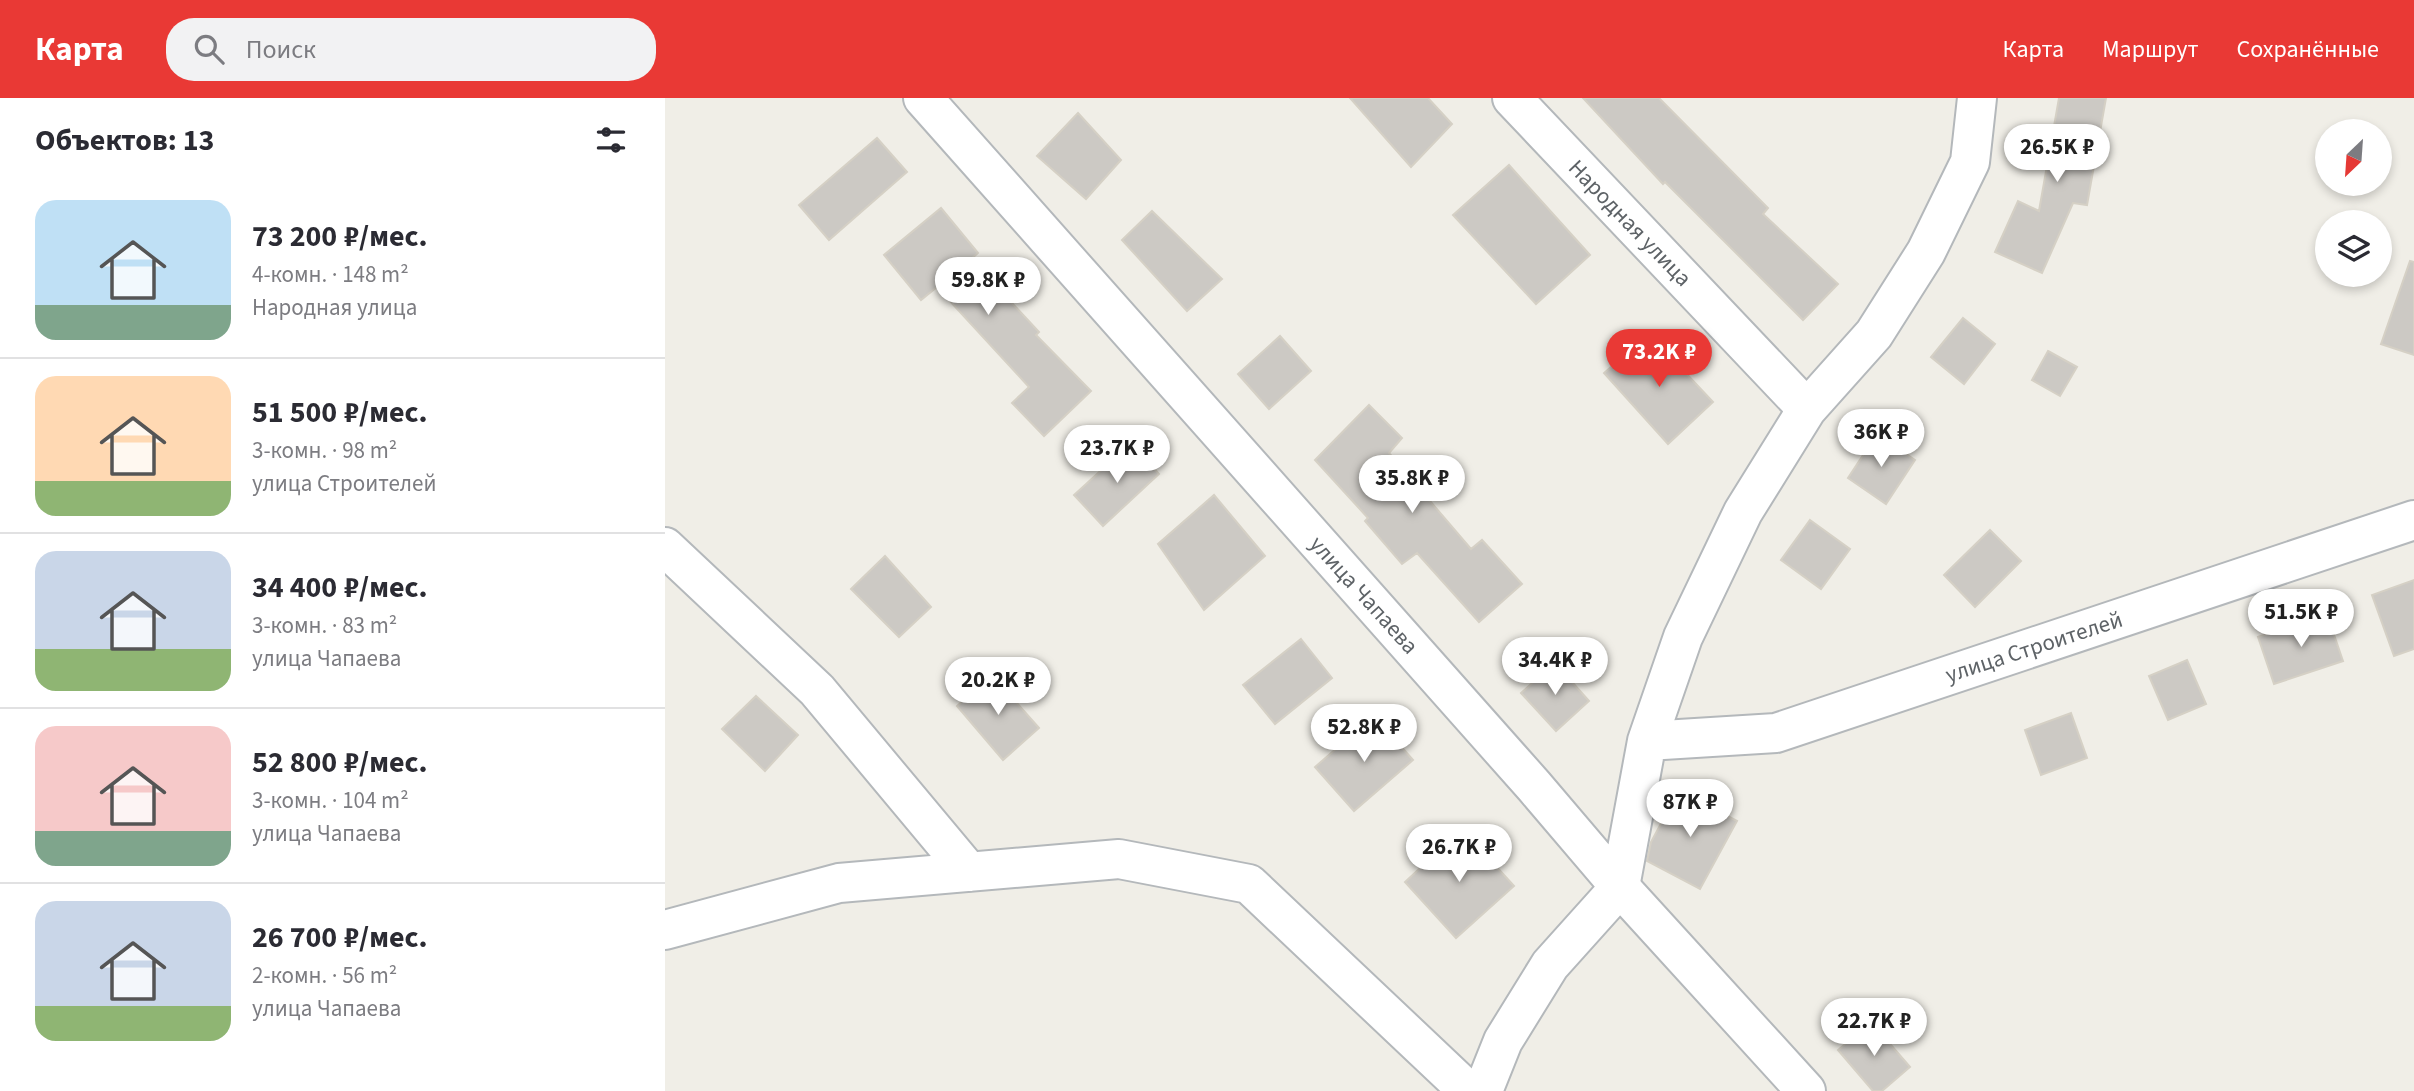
<!DOCTYPE html>
<html lang="ru">
<meta charset="utf-8">
<style>
:root{--surface:#fff;--page:#f2f2f3;--text:#2b2b33;--muted:#7c7c81;--line:#e1e1e2;--accent:#e93935}
body{margin:0;font-family:"Source Sans 3",sans-serif;background:var(--page);color:var(--text);height:100vh;display:flex;flex-direction:column;font-size:26px;white-space:nowrap}
*{box-sizing:border-box;margin:0}
p{font-size:23px;color:var(--muted)}
.icon{flex:none;width:38px;height:38px;fill:none;stroke:currentColor;stroke-width:2;stroke-linecap:round;stroke-linejoin:round}
.map{position:relative;flex:1;overflow:hidden}
.details{display:flex;flex-direction:column;background:var(--surface);width:665px}
.details>*{flex:none}
.needle{width:46px;rotate:205deg}
.controls{position:absolute;left:1650px;top:21px;display:grid;gap:14px}
.controls a{display:grid;place-items:center;width:77px;height:77px;border-radius:50%;background:var(--surface);box-shadow:0 4px 10px #0003;font-size:35px}
.price{position:absolute;translate:-50% -60px;padding:0 16px;border-radius:24px;background:#fff;color:#222;font-size:23px;line-height:46px;filter:drop-shadow(0 2px 4px #0008)}
.price::after{content:'';position:absolute;left:50%;top:42px;width:21px;height:16px;margin-left:-10px;background:inherit;clip-path:polygon(0 0,100% 0,50% 100%)}
.price.selected{background:var(--accent);color:#fff}
ul{padding:0;list-style:none}
li{display:flex;align-items:center;gap:21px;height:175px;padding:0 35px}
li+li{border-top:2px solid var(--line)}
li span{display:grid;place-items:center;flex:none;width:196px;height:140px;border-radius:21px;color:#555}
li>.icon{margin-inline-start:auto}
span .icon{width:84px;height:84px;fill:#fffc;stroke-width:1}
li b{font-size:30px}
h2{display:flex;justify-content:space-between;align-items:center;height:84px;padding:0 35px;font-size:30px}
header{display:flex;align-items:center;gap:42px;box-sizing:border-box;height:98px;padding:0 35px;background:var(--accent);color:#fff}
header strong{font-size:33px}
nav{display:flex;gap:38px;margin-inline-start:auto;font-size:24px}
.search{width:490px;height:63px;background:var(--page);display:flex;align-items:center;gap:18px;box-sizing:border-box;padding:0 24px;border-radius:28px;color:var(--muted);font-size:26px}
main{display:flex;flex:1;min-height:0}
.map>svg:first-child{display:block}
.building{fill:#ccc9c4;stroke:#d5d0c5;stroke-width:2}
.lines{fill:none;stroke-linecap:round;stroke-linejoin:round}
.minor-casing{stroke:#b4b8bb;stroke-width:42}
.tertiary-casing{stroke:#b4b8bb;stroke-width:42}
.minor{stroke:#fff;stroke-width:38}
.tertiary{stroke:#fff;stroke-width:38}
.labels{text-anchor:middle;dominant-baseline:central;stroke-width:7;stroke-linejoin:round;paint-order:stroke}
.street-label{font-size:23px;fill:#5e6367;stroke:#fff}
</style>
<header>
<strong>Карта</strong>
<div class="search"><svg class="icon" aria-label="search" viewBox="0 0 24 24"><circle cx="10" cy="10" r="6"/><path d="M15 15l6 6"/></svg>Поиск</div>
<nav><a>Карта</a><a>Маршрут</a><a>Сохранённые</a></nav>
</header>
<main>
<section class="details">
<h2>Объектов: 13<svg class="icon" aria-label="filters" viewBox="0 0 24 24"><path d="M4 7h16M4 17h16"/><circle cx="9" cy="7" r="2"/><circle cx="15" cy="17" r="2"/></svg></h2>
<ul>
<li><span style="background:linear-gradient(#bfe0f5 75%,#7fa58c 0)"><svg class="icon" aria-label="home" viewBox="0 0 24 24"><path d="M3 11l9-7 9 7M6 9v11h12V9"/></svg></span><div><b>73 200 ₽/мес.</b><p>4-комн. · 148 m²</p><p>Народная улица</p></div></li>
<li><span style="background:linear-gradient(#ffd9b3 75%,#8fb573 0)"><svg class="icon" aria-label="home" viewBox="0 0 24 24"><path d="M3 11l9-7 9 7M6 9v11h12V9"/></svg></span><div><b>51 500 ₽/мес.</b><p>3-комн. · 98 m²</p><p>улица Строителей</p></div></li>
<li><span style="background:linear-gradient(#c9d6e8 70%,#8fb573 0)"><svg class="icon" aria-label="home" viewBox="0 0 24 24"><path d="M3 11l9-7 9 7M6 9v11h12V9"/></svg></span><div><b>34 400 ₽/мес.</b><p>3-комн. · 83 m²</p><p>улица Чапаева</p></div></li>
<li><span style="background:linear-gradient(#f6c9c9 75%,#7fa58c 0)"><svg class="icon" aria-label="home" viewBox="0 0 24 24"><path d="M3 11l9-7 9 7M6 9v11h12V9"/></svg></span><div><b>52 800 ₽/мес.</b><p>3-комн. · 104 m²</p><p>улица Чапаева</p></div></li>
<li><span style="background:linear-gradient(#c9d6e8 75%,#8fb573 0)"><svg class="icon" aria-label="home" viewBox="0 0 24 24"><path d="M3 11l9-7 9 7M6 9v11h12V9"/></svg></span><div><b>26 700 ₽/мес.</b><p>2-комн. · 56 m²</p><p>улица Чапаева</p></div></li>
</ul>
</section>
<div class="map">
<svg width="1749" height="993" viewBox="0 0 1749 993">
<rect width="100%" height="100%" fill="#f0eee7"/>
<path class="building" d="M685 0H763L787 26 746 69Z
M918 0H994L1103 110 1098 116 1173 186 1138 222 1000 84 998 86Z
M1394 0H1441L1422 107 1408 105 1377 175 1330 154 1353 103 1374 113Z
M413 15 456 62 421 101 372 58Z
M212 40 242 74 164 142 134 107Z
M844 67 925 157 871 206 788 117Z
M276 110 313 155 306 161 374 234 371 237 426 293 379 338 347 305 364 289 272 189 256 202 219 157Z
M487 113 557 181 522 213 457 142Z
M1745 163 1749 164V257L1716 246Z
M1298 220 1330 246 1299 286 1266 259Z
M984 236 1048 304 1003 346 939 275Z
M615 238 646 273 604 311 573 276Z
M1383 253 1412 269 1395 298 1367 282Z
M704 307 737 340 724 355 806 451 817 442 857 486 814 524 752 455 737 466 700 423 703 420 650 362Z
M1212 336 1250 362 1221 406 1183 380Z
M466 345 494 376 438 428 409 397Z
M549 397 600 458 539 512 493 446Z
M1145 422 1185 451 1156 491 1116 462Z
M1325 432 1356 463 1310 509 1279 477Z
M220 458 266 509 234 539 186 491Z
M1749 482V551L1729 558 1707 497Z
M1662 516 1678 563 1609 586 1593 539Z
M636 541 667 580 610 626 578 587Z
M1522 562 1541 606 1503 622 1484 578Z
M890 565 924 603 891 633 856 595Z
M327 577 374 630 338 662 292 608Z
M91 598 133 637 100 673 57 631Z
M1406 615 1422 660 1376 677 1360 632Z
M709 618 748 662 689 713 650 669Z
M1014 692 1072 723 1035 791 982 763 986 744Z
M797 731 849 788 791 840 740 784Z
M1206 924 1245 969 1217 993H1208L1173 952Z"/>
<g class="lines">
<g class="minor-casing">
<path id="minor" d="M258 0 869 688 955 789
M847 0 1142 311
M0 449 152 592 304 774
M982 643 1111 635 1749 422
M955 789 982 643 1018 539 1078 414 1142 311 1209 236 1261 154 1305 64 1312 0
M0 832 174 785 454 761 584 786 803 993"/>
</g>
<g class="tertiary-casing">
<path id="tertiary" d="M818 993 838 943 885 867 955 789 1141 993"/>
</g>
<use href="#minor" class="minor"/>
<use href="#tertiary" class="tertiary"/>
</g>
<g class="labels">
<g class="street-label">
<text transform="translate(965 125) rotate(46)">Народная улица</text>
<text transform="translate(699 497) rotate(48)">улица Чапаева</text>
<text transform="translate(1369 549) rotate(-18)">улица Строителей</text>
</g>
</g>
</svg>
<div class="controls">
<a><svg class="needle" viewBox="-14 -14 28 28"><path d="M0-13l5 13h-10z" fill="#e53935"/><path d="M0 13l5-13h-10z" fill="#7c7c81"/></svg></a>
<a><svg class="icon" aria-label="layers" viewBox="0 0 24 24"><path d="M12 4l9 5-9 5-9-5zM3 14l9 5 9-5"/></svg></a>
</div>
<b class="price" style="left:1392px;top:86px">26.5K ₽</b>
<b class="price" style="left:323px;top:219px">59.8K ₽</b>
<b class="price selected" style="left:994px;top:291px">73.2K ₽</b>
<b class="price" style="left:1216px;top:371px">36K ₽</b>
<b class="price" style="left:452px;top:387px">23.7K ₽</b>
<b class="price" style="left:747px;top:417px">35.8K ₽</b>
<b class="price" style="left:1636px;top:551px">51.5K ₽</b>
<b class="price" style="left:890px;top:599px">34.4K ₽</b>
<b class="price" style="left:333px;top:619px">20.2K ₽</b>
<b class="price" style="left:699px;top:666px">52.8K ₽</b>
<b class="price" style="left:1025px;top:741px">87K ₽</b>
<b class="price" style="left:794px;top:786px">26.7K ₽</b>
<b class="price" style="left:1209px;top:960px">22.7K ₽</b>
</div>
</main>
